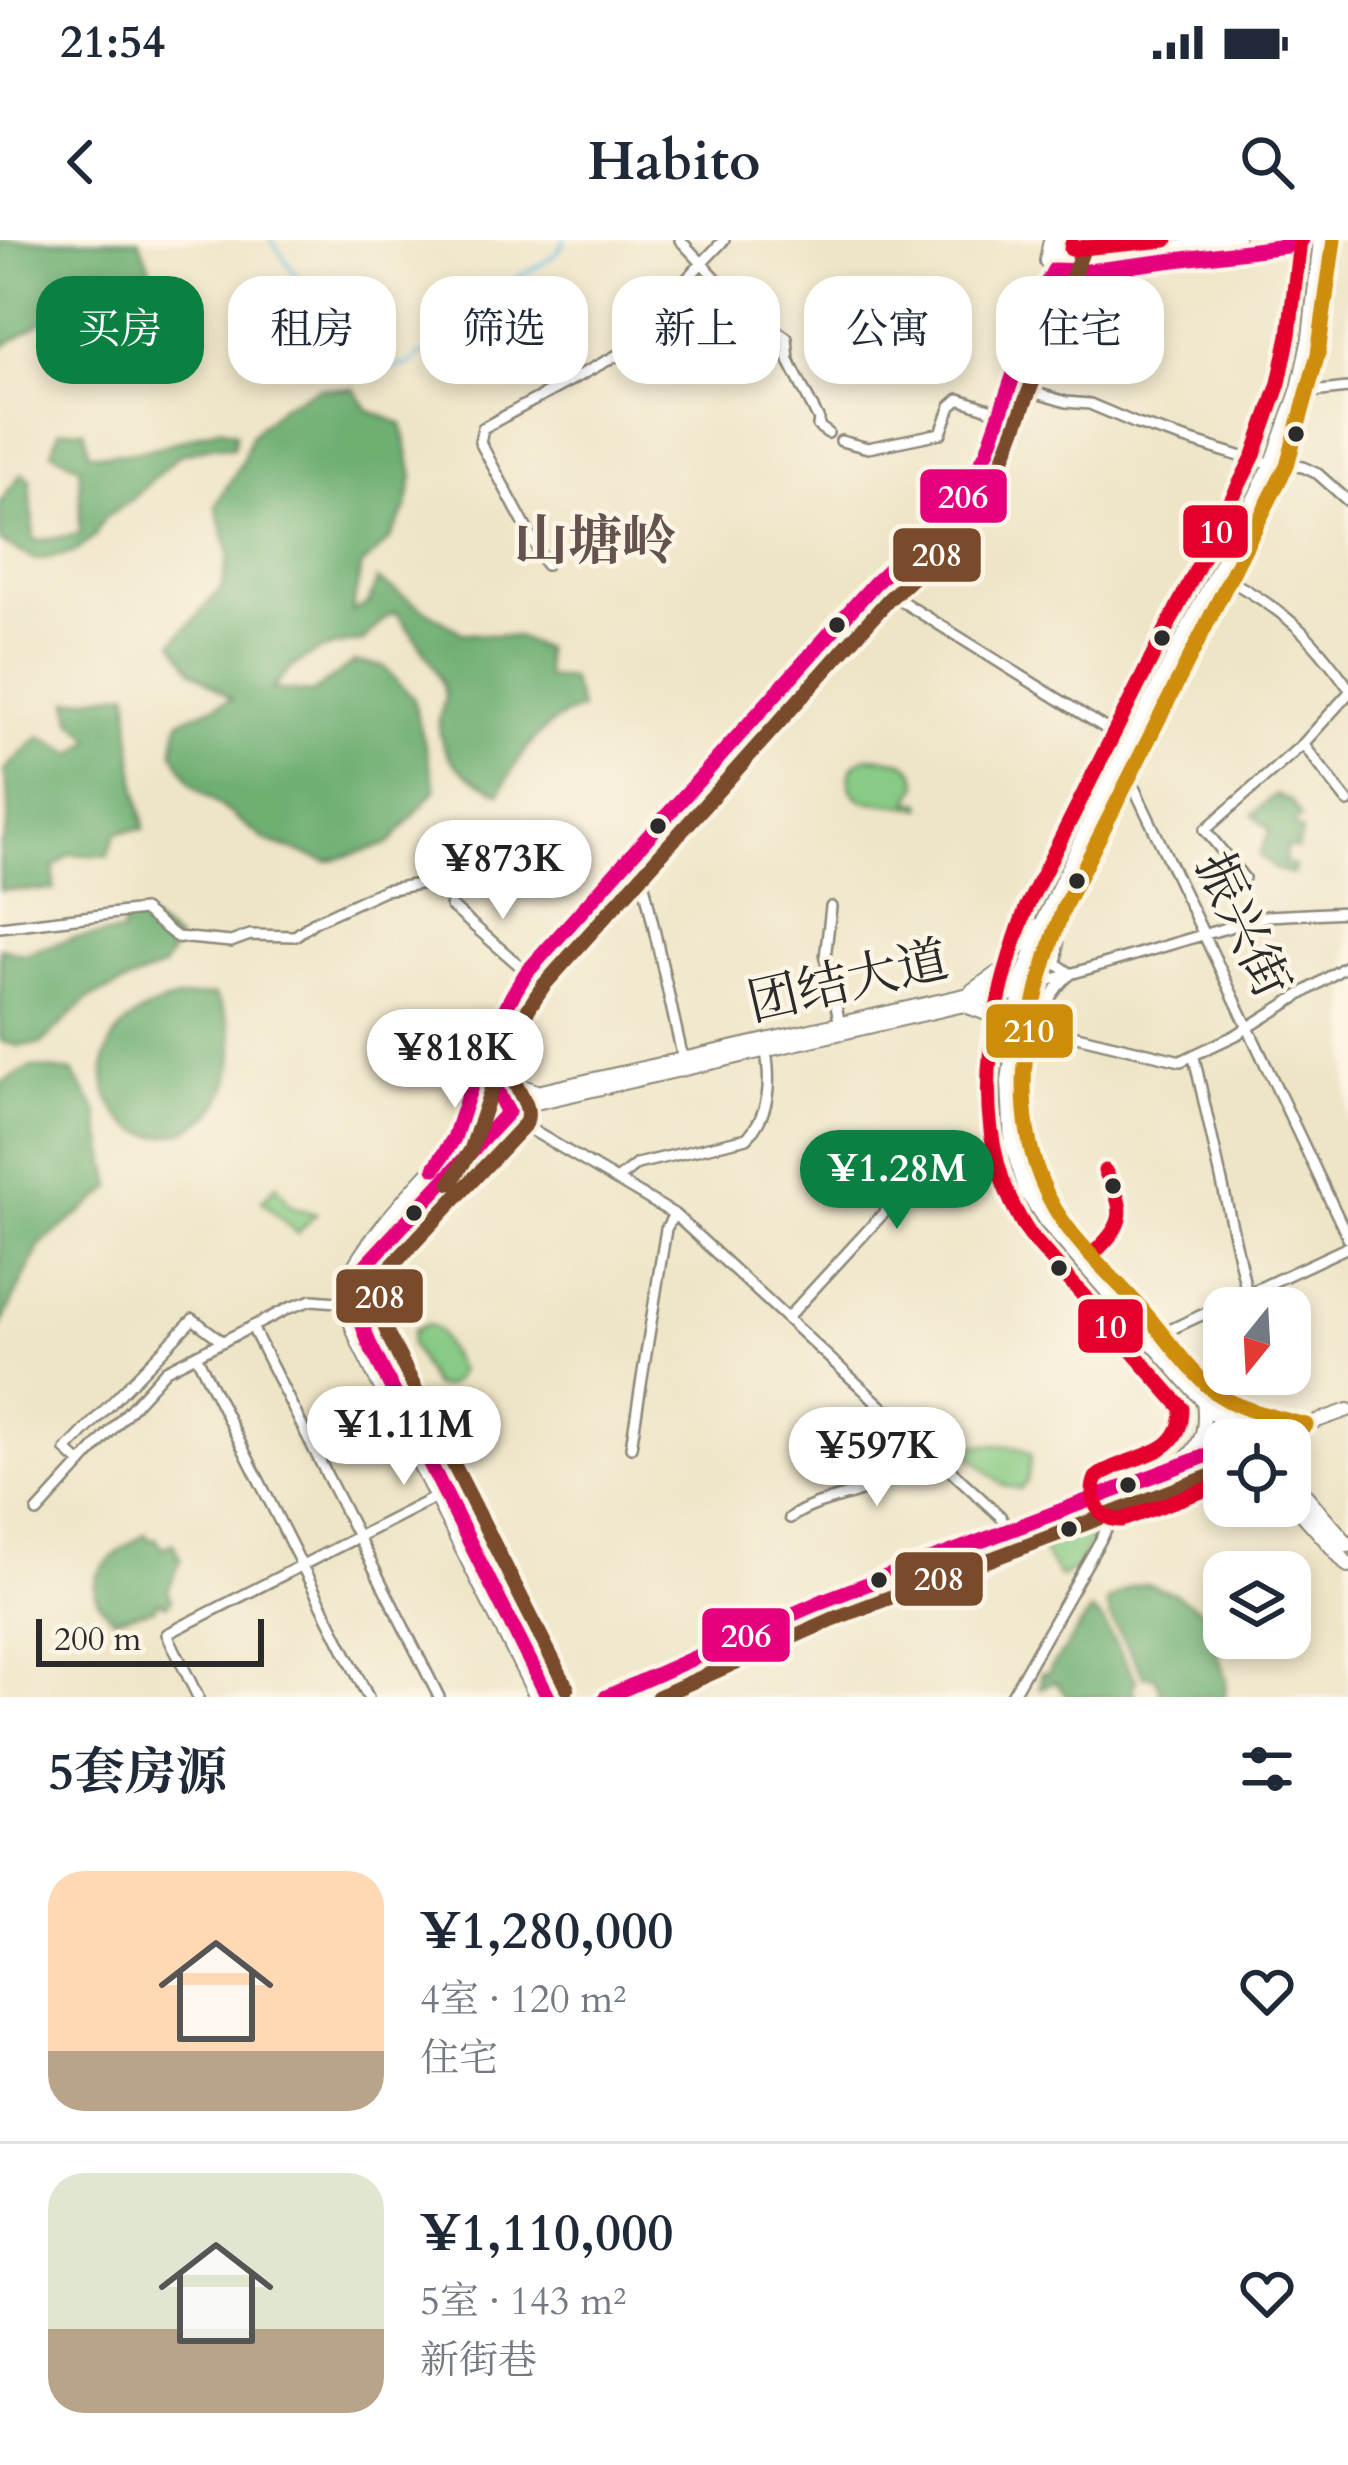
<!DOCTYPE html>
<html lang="zh">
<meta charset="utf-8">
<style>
:root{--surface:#fff;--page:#f2f2f3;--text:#1f2937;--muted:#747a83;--line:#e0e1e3;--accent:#0b8043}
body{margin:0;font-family:Cardo,"Noto Serif SC",serif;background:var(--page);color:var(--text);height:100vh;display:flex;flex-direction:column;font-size:45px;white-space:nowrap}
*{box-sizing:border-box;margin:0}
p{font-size:39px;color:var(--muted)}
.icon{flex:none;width:66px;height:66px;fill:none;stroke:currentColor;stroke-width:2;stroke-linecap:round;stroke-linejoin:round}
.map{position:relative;height:1457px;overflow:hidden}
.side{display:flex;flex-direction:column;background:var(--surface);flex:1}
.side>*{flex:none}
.top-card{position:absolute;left:36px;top:36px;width:1278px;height:108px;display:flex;gap:24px}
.needle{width:78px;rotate:198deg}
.buttons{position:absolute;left:1203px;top:1047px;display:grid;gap:24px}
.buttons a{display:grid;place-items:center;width:108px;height:108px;border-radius:24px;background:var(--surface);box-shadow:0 6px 18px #0003;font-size:60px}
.scale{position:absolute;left:36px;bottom:30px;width:228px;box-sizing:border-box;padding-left:12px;border:6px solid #2b2b2b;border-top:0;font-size:33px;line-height:42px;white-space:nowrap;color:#2b2b2b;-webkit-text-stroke:9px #fcf5e5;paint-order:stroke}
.price{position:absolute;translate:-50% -102px;padding:0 27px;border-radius:42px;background:#fff;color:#222;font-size:39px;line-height:78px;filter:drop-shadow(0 3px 6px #0008)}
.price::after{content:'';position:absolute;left:50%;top:72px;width:36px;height:27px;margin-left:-18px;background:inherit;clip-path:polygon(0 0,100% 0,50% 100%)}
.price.current{background:var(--accent);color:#fff}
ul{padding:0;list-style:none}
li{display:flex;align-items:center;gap:36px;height:300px;padding:0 48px}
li+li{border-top:3px solid var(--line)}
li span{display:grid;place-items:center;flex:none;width:336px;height:240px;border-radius:36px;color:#555}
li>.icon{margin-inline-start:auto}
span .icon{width:144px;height:144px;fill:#fffc;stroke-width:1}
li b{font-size:51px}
h2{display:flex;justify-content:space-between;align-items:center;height:144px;padding:0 48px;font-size:51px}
.tag{padding:0 42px;border-radius:36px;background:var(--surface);box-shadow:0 6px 18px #0003;font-size:42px;line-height:108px}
.tag.current{background:var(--accent);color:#fff}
.status{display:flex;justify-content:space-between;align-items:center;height:84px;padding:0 60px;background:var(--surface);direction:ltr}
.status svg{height:33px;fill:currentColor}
header{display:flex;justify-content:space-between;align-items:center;height:156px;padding:0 48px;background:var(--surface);font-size:54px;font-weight:700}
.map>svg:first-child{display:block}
.green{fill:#88cb84;stroke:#5a7b58;stroke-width:3}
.forest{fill:#6eaf72;stroke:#4c6d4e;stroke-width:3}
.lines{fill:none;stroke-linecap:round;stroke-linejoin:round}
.stream{stroke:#68bde4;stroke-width:3}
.minor-tunnel{stroke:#c7c0a8;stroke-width:9;stroke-dasharray:9 4.5;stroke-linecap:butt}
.minor-casing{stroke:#8c8879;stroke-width:14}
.major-casing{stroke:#8c8879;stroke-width:16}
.highway-casing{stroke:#8c8879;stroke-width:18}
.minor{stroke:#fff;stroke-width:9}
.major{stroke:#fff;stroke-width:12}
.highway{stroke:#fff;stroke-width:14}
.bus-1-casing{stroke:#fcf5e5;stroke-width:24}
.bus-2-casing{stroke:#fcf5e5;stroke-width:24}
.bus-3-casing{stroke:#fcf5e5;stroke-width:24}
.bus-4-casing{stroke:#fcf5e5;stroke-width:24}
.bus-1{stroke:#e5007d;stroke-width:15}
.bus-2{stroke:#7a4b2a;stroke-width:15}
.bus-3{stroke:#e4002b;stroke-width:15}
.bus-4{stroke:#ce8d09;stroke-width:15}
.bus-dot{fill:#2b2b2b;stroke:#fcf5e5;stroke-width:4.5}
.labels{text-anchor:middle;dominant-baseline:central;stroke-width:9;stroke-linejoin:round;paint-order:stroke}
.street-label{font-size:51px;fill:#2b2b2b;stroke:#fcf5e5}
.neighbourhood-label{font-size:54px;font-weight:bold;fill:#64524f;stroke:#fcf5e5}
.line-badge{stroke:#fcf5e5;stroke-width:4.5}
.badge-label{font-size:33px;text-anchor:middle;font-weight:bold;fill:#fff}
</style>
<div class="status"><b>21:54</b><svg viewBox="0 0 49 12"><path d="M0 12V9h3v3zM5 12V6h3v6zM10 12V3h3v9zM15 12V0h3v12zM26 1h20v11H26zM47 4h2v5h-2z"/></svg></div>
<header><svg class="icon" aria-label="back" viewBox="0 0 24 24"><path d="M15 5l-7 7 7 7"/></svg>Habito<svg class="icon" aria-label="search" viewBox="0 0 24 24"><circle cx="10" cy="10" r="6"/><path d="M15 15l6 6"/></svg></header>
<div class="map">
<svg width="1348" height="1457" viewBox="0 0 1348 1457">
<rect width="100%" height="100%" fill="#fcf5e5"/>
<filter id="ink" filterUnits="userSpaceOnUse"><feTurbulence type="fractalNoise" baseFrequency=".00833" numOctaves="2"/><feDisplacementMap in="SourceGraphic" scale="24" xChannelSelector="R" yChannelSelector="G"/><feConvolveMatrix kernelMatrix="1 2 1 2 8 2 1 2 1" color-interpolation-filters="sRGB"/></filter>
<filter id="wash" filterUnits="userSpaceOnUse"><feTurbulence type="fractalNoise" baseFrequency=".004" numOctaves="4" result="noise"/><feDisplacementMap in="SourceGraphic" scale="48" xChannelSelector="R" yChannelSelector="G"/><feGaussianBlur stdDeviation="2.7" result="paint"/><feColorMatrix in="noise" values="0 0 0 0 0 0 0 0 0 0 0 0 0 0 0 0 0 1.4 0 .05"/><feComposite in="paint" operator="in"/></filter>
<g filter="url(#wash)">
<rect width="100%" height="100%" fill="#eee5c7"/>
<path class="green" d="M868 517C891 519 916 517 918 546L909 561 922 563V568L863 561C843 548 845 525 868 517Z
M277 945 291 966 316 974 297 994 262 961Z
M428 1084 438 1090 459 1131C455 1144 446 1149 433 1146L411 1104 413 1091Z
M969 1205C990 1206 1016 1201 1031 1215L1027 1242 1020 1249 1002 1245 966 1212Z
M1100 1270 1107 1276 1075 1329 1060 1337 1034 1298Z"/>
<path class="forest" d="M0 0H139L150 28 41 82 0 109Z
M320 148 354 149 368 170 402 184 413 236 407 267 390 299 361 327 352 372 369 363 377 339 462 393 517 397 544 409 546 437 570 438 581 469C542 480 516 519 500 553 469 539 442 524 439 485 438 475 445 466 445 456 443 433 410 391 396 372L386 377 363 401C323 404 297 417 272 449L312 453 354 422 383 426 413 458 436 549 389 604 327 622 266 601 193 545 173 512 179 481 232 459 192 430 173 402 221 349 229 314 216 265 243 220 251 195 283 165Z
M220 188 236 193 233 208 214 206 179 215 130 261 104 278 94 297 73 313 36 320 0 301V262L22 233 30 239 34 301 80 294V227L52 212 60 190H84L89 213C133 219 178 201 220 188Z
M128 452 134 532 144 589 117 592 107 616 70 614 54 627V650H0V606C14 584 9 556 4 531L40 496 74 514 92 499 72 480 69 461Z
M1275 555 1291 561 1301 578 1293 585 1302 591 1298 609 1287 607 1284 623 1294 626 1293 634 1277 630 1259 616 1270 590 1253 574Z
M125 677 150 680 178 701 163 727 88 759 41 804 18 806 0 801V708L24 714 73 698 122 693Z
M214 755C233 779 237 812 229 841 223 863 209 879 189 889 100 931 44 760 214 755Z
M31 827 72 832 97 871 112 948 40 1005 0 1087V844Z
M146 1293 150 1300 156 1298 162 1308 173 1303 181 1320 168 1350 172 1359 167 1365 158 1361 154 1369 114 1378C68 1343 114 1314 146 1293Z
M1145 1344 1173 1353 1205 1372 1226 1439 1225 1457H1159L1161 1451 1155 1437 1144 1436 1110 1377 1107 1362 1130 1347Z
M1091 1371 1102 1380 1136 1440 1132 1449 1136 1457H1067L1055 1441 1040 1448 1041 1433 1046 1435Z"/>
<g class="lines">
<path class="stream" d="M271 0 321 70 352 99 372 134 411 123 421 114C450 113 482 132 500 102 504 94 509 83 508 74 506 64 501 58 507 47 520 27 549 31 565 0"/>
</g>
</g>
<g filter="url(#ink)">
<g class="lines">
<path class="minor-tunnel" d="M425 643 451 666"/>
<g class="minor-casing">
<path id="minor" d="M680 0 743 67 787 98 789 121 819 180 818 186 828 193
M1010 145 1066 162 1090 164 1137 184 1252 220 1303 227 1318 234 1348 261
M1312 152 1348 148
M841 201 868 208 941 193 951 166 959 159 1001 173
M546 325 480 202 483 188 634 106 664 78 681 45 724 0
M1231 341C1287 373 1310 394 1348 447
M874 344 1129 503
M1303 504 1348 562
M1128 535 1348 998
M630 616 644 644 683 819
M1244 638 1205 590 1303 504 1348 454
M451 666 527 732
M831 667 825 718 841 788
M0 687 143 670 177 697 231 702 250 695 295 696 314 682 384 650 425 643
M1036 744 1267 676 1348 672
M1039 787 1181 821 1236 795 1348 725
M1194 817 1247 1054
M1029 821C1039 788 1043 755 1071 734L1057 724 1058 696
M508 872 523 885 674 974 1000 1276 1007 1289
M618 939 637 924 747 898C770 873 771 843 766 811
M788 1077 891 965 976 906 1012 904
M252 1087 439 1457
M1163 1093 1348 1007
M196 1115 368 1457
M631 1207 666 989 674 974
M81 1224 66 1210 193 1079 222 1101
M37 1272 166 1130 289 1068 312 1060 350 1063
M790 1278C816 1260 843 1259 871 1247 892 1239 908 1220 924 1205
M198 1457 167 1394 436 1257
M1011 1457 1113 1278 1117 1260"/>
</g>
<g class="major-casing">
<path id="major" d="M1015 140 1036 119 1061 54 1088 31
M972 750 1004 728 1038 685
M965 766 997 778 1015 800
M496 798 499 821 511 842 537 851
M503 867C477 829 493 786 514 750L874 344 960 262 987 212 1043 50 1054 30
M450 906 478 819 488 801
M1217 1153 1260 1173 1306 1185
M1263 1200 1348 1170
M1290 1209 1305 1186
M1185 1219C1204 1202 1206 1185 1203 1160
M536 1457 360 1107C352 1087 342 1067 346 1044 354 1006 478 872 515 857L1022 742 1036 744
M548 1457 369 1103 355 1063 364 1027 495 884 523 866 1025 751
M606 1457 825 1360 1224 1209
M633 1457 825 1372 1224 1221"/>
</g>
<g class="highway-casing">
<path id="highway" d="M1139 0 1161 11
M1047 21 1054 30 1088 31 1286 6 1302 0
M1047 21 1051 0
M1052 21H1087L1237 0
M1056 25 1064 0
M1238 1200 1046 981 1027 952 1012 904 1009 842 1022 742 1046 675 1100 562 1273 223 1299 149 1310 98 1321 0
M1256 1200 1057 973C999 880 1025 763 1064 667L1287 225C1314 146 1326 84 1334 0
M1290 1238 1348 1305
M1290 1259 1348 1325"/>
</g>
<use href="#minor" class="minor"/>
<use href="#major" class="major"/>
<use href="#highway" class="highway"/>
<g class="bus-1-casing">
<path id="bus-1" d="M435 928 454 898 482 813
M548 1457 369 1103 355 1063 364 1027 508 872C476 822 497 777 527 732L874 344 960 262 987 212 1043 50 1054 30 1088 31 1286 6 1302 0
M606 1457 825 1360 1224 1209"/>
</g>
<g class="bus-2-casing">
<path id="bus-2" d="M451 943 471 910 502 817
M567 1448 388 1095C379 1070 374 1051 390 1028L526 883C532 863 518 856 513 837 504 804 526 771 544 745L889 359 965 289 989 257 1084 7
M658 1457 833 1379 1224 1231"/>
</g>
<g class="bus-3-casing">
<path id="bus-3" d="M1072 4 1071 9 1166 0
M1092 1015C1126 982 1127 973 1105 931
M1224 1243 1122 1280C1099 1281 1087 1258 1096 1238 1127 1212 1183 1221 1182 1168L1030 995C963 897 988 770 1027 666L1254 215 1279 143 1289 95 1300 0"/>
</g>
<g class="bus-4-casing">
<path id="bus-4" d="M1306 1185C1276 1177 1236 1170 1212 1150 1185 1126 1163 1093 1139 1066 1112 1036 1076 1004 1055 969 1000 874 1028 763 1064 667L1287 225 1318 114 1334 0"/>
</g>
<use href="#bus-1" class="bus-1"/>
<use href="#bus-2" class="bus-2"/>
<use href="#bus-3" class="bus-3"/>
<use href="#bus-4" class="bus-4"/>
</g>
</g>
<g class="bus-dot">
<circle cx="1296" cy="194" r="10"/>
<circle cx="837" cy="385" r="10"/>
<circle cx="1162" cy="398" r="10"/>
<circle cx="658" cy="586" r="10"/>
<circle cx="1077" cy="641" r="10"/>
<circle cx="1113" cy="946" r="10"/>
<circle cx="414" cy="973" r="10"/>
<circle cx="1059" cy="1028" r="10"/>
<circle cx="1128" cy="1245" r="10"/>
<circle cx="1069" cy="1289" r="10"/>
<circle cx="879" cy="1340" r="10"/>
</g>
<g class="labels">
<g class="street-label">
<text transform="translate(1242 685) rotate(65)">振兴街</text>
<text transform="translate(848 742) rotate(-13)">团结大道</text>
</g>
<g class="neighbourhood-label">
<text x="595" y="302">山塘岭</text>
</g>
</g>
<g class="line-badge">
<rect x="918" y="227" width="91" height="58" rx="12" fill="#e5007d"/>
<rect x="1181" y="263" width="69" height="57" rx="12" fill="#e4002b"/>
<rect x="891" y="286" width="92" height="58" rx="12" fill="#7a4b2a"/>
<rect x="984" y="762" width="91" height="58" rx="12" fill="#ce8d09"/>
<rect x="334" y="1027" width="91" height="58" rx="12" fill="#7a4b2a"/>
<rect x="1076" y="1057" width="69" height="58" rx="12" fill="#e4002b"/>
<rect x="893" y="1310" width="92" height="58" rx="12" fill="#7a4b2a"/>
<rect x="700" y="1366" width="92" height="58" rx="12" fill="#e5007d"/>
</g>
<g class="badge-label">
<text x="963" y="268">206</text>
<text x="1216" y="303">10</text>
<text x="937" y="326">208</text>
<text x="1029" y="802">210</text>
<text x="380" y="1068">208</text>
<text x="1110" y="1098">10</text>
<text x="939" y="1350">208</text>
<text x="746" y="1407">206</text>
</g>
</svg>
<div class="buttons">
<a><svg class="needle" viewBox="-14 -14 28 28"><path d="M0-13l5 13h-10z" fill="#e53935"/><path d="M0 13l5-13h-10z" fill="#747a83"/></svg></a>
<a><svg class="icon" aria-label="locate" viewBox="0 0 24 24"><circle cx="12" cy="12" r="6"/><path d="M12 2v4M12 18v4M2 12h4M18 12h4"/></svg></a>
<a><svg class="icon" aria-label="layers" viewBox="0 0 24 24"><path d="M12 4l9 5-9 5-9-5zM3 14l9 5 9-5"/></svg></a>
</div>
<div class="scale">200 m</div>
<b class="price" style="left:503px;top:682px">¥873K</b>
<b class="price" style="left:455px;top:871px">¥818K</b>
<b class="price current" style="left:897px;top:992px">¥1.28M</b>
<b class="price" style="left:404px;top:1248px">¥1.11M</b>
<b class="price" style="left:877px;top:1269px">¥597K</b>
<div class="top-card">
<a class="tag current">买房</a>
<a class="tag">租房</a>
<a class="tag">筛选</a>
<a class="tag">新上</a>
<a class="tag">公寓</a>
<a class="tag">住宅</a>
</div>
</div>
<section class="side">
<h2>5套房源<svg class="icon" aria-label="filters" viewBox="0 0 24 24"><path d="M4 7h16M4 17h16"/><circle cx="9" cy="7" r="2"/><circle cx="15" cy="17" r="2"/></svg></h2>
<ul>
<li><span style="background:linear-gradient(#ffd9b3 75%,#b9a48a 0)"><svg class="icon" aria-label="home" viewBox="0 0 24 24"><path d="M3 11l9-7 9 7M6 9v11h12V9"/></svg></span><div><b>¥1,280,000</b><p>4室 · 120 m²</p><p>住宅</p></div><svg class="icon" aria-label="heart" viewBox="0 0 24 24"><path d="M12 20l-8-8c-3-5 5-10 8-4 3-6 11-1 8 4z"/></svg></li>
<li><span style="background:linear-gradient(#dfe7d0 65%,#b9a48a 0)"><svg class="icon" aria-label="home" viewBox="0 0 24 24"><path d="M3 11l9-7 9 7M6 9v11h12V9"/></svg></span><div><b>¥1,110,000</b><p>5室 · 143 m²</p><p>新街巷</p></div><svg class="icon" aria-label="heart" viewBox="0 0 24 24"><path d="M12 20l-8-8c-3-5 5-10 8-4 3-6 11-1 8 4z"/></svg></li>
</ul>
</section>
